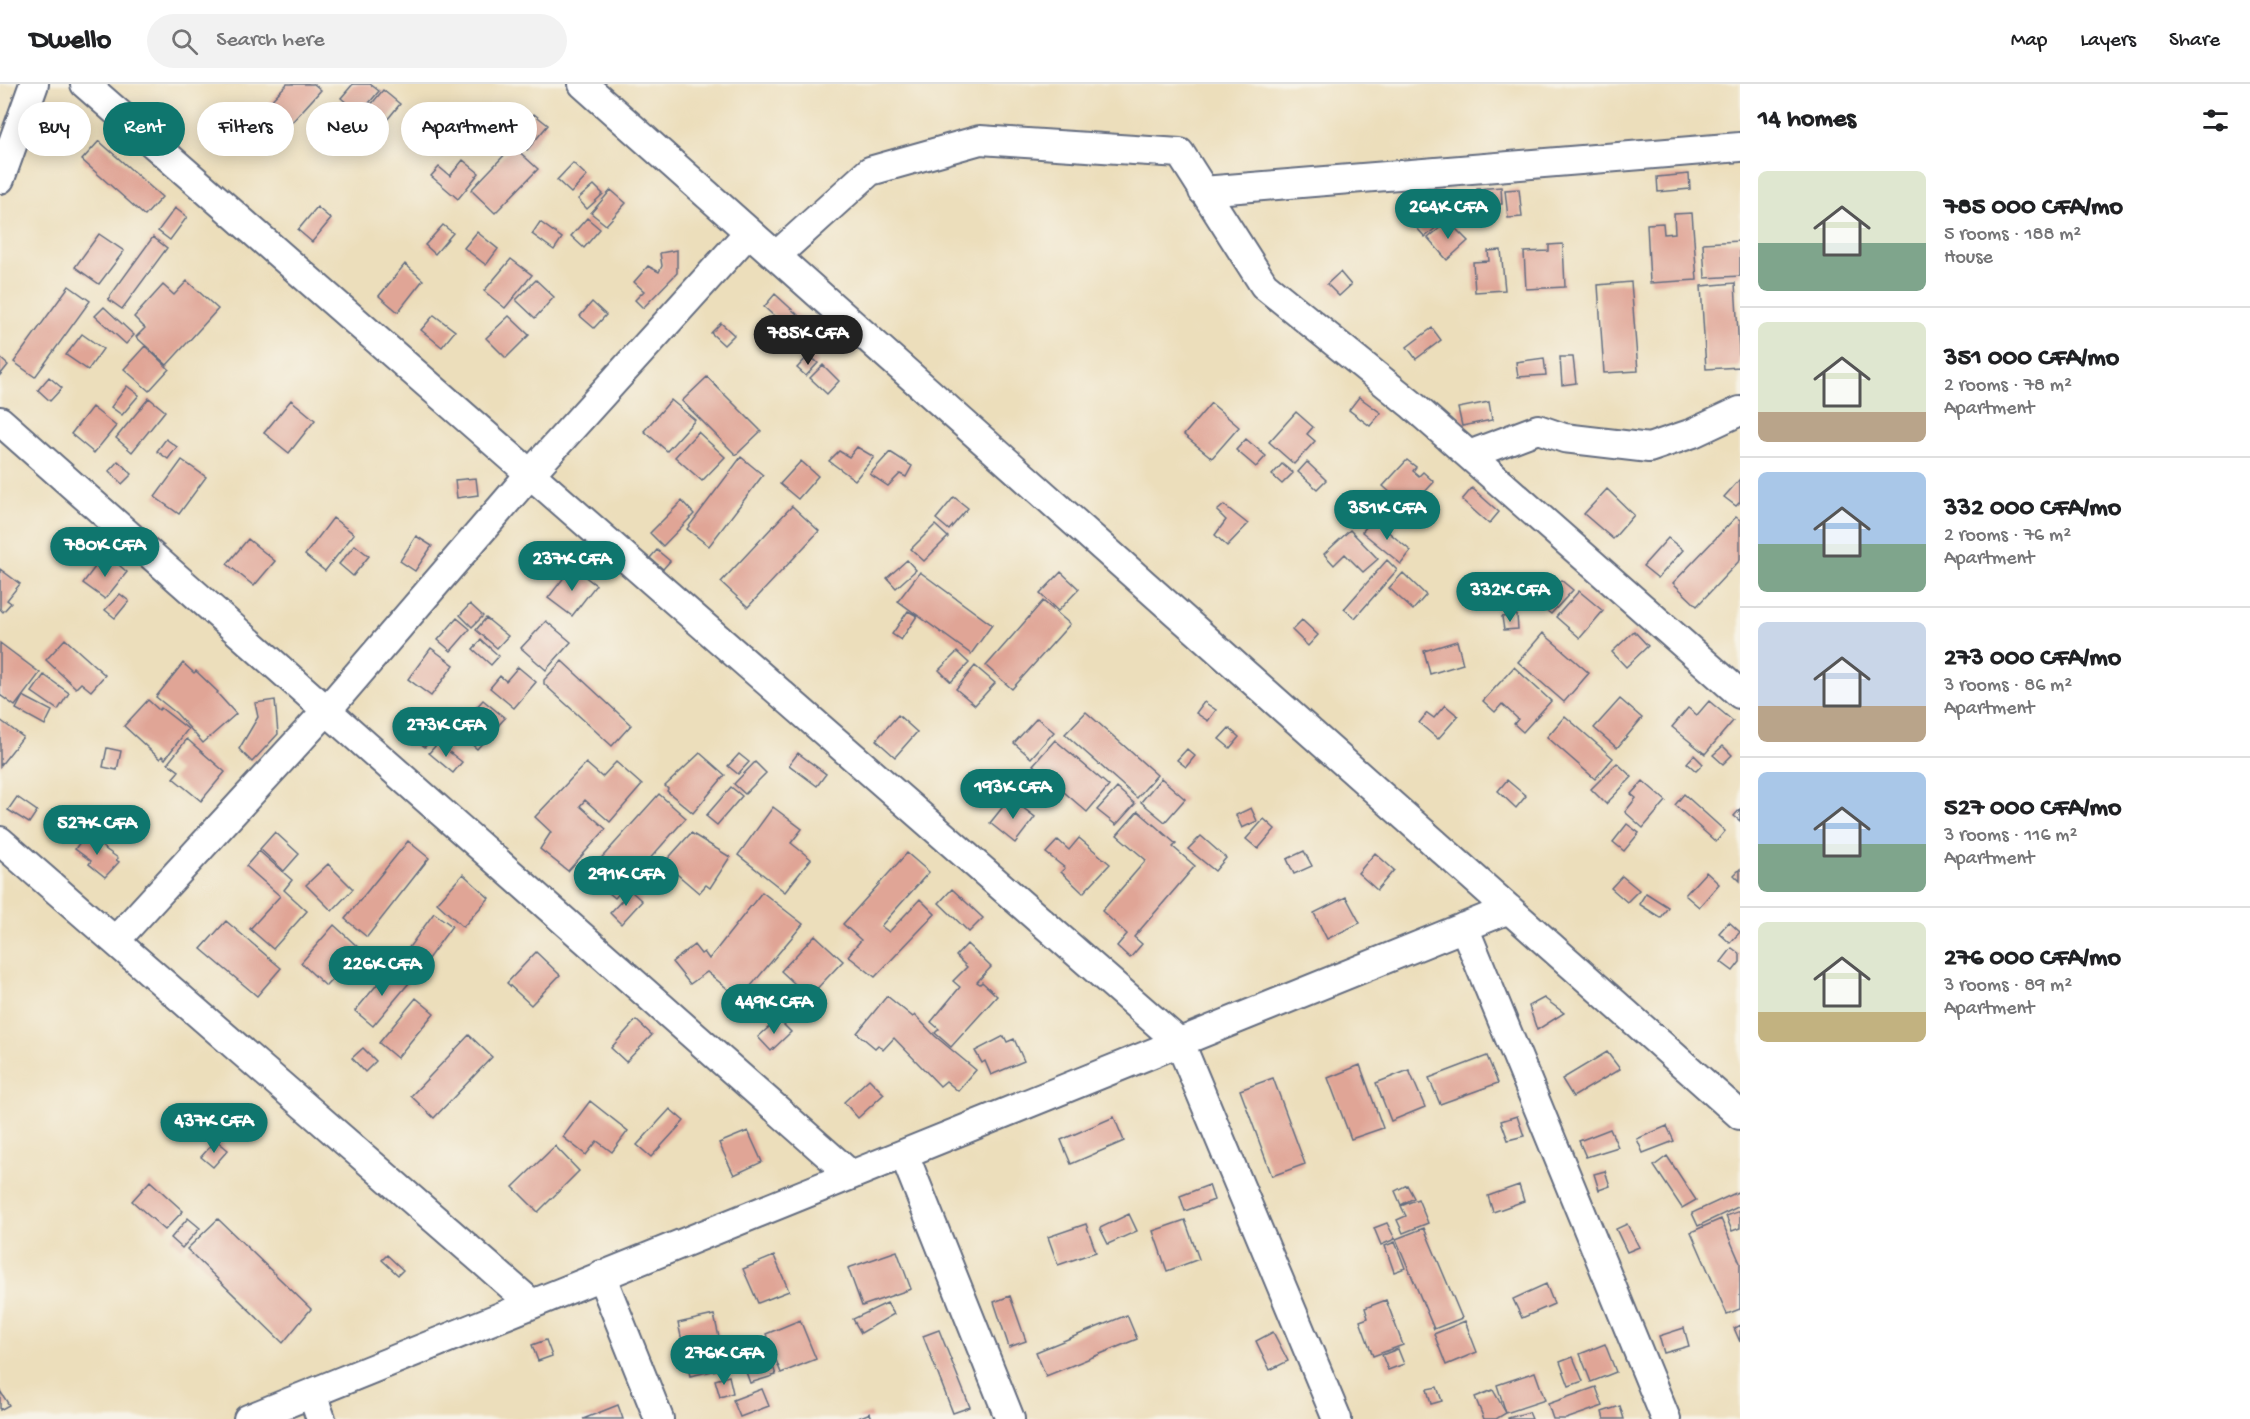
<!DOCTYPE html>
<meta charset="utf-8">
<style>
:root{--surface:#fff;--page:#f2f2f2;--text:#202124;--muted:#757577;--line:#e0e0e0;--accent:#0f766e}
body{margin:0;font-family:"Gochi Hand",sans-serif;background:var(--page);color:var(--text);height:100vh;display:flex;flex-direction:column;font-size:22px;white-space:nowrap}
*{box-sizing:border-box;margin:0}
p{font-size:20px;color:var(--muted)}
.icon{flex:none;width:33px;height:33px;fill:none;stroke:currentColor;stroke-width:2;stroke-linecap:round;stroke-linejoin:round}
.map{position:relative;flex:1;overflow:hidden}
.panel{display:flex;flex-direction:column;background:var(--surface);width:510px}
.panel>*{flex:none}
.hud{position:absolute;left:18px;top:18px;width:570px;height:54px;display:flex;gap:12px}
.price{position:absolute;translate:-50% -51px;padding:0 14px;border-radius:21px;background:var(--accent);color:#fff;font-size:20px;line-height:39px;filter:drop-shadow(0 2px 3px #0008)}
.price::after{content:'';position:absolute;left:50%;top:36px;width:18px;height:14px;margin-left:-9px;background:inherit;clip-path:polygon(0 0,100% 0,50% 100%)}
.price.on{background:#222;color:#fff}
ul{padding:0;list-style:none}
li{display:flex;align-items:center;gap:18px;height:150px;padding:0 18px}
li+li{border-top:2px solid var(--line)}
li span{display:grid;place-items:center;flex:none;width:168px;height:120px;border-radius:9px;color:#555}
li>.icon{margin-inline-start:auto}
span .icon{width:72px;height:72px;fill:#fffc;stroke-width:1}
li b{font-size:26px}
h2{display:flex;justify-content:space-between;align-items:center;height:72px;padding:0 18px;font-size:26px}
.pill{padding:0 21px;border-radius:27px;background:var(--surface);box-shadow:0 3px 15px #0003;font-size:21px;line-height:54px}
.pill.on{background:var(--accent);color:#fff}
header{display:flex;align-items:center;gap:36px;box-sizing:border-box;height:84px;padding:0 30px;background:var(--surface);border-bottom:2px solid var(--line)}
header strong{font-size:28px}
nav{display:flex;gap:33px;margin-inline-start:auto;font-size:21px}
.search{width:420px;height:54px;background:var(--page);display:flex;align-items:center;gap:15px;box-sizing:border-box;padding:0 21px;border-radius:33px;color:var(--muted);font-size:22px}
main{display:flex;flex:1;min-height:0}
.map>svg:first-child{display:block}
.building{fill:#e0a596}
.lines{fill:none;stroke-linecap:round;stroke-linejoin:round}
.minor-casing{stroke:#646c7f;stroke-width:32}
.minor{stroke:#fff;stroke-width:28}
</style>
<header>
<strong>Dwello</strong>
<div class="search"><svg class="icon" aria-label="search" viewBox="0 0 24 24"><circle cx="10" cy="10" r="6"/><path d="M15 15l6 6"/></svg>Search here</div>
<nav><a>Map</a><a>Layers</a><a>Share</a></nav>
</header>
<main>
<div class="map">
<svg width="1740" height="1335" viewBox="0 0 1740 1335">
<rect width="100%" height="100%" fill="#f7f3e8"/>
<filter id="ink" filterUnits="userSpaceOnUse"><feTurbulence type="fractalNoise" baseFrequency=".0167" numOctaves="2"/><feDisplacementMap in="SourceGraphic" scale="12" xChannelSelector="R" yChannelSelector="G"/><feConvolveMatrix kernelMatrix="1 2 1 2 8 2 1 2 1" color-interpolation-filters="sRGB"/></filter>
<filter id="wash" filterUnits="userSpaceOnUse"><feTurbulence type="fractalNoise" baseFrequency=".008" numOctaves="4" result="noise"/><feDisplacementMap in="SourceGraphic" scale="24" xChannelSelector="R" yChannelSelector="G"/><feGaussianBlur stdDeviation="1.35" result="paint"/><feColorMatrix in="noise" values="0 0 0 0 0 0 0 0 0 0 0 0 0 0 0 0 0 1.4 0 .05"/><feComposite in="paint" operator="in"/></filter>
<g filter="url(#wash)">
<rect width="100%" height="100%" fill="#ecdebb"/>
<g id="blocks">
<path class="building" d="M287 0H314L321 6 284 47 261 27Z
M353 0H370L379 7 360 30 341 14Z
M383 6 400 20 378 47 361 33Z
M534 30 548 41 527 66 514 55Z
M99 57 162 113 145 132 82 76Z
M513 62 538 85 495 129 471 106Z
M463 76 479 89 458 115 431 92 439 83 450 92Z
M573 79 587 92 571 109 557 96Z
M1689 90 1690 105 1658 108 1657 93Z
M594 101 603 110 587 125 578 115Z
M1501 103 1502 120 1478 121 1477 105Z
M1519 105 1522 133 1508 134 1505 106Z
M611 106 626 119 606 141 591 129Z
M1428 115 1446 135 1425 153 1407 133Z
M317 123 331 135 312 158 298 146Z
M175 124 187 133 170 156 158 147Z
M1692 129 1697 196 1650 199 1647 140 1663 139 1664 150 1675 149 1674 130Z
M587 134 600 145 584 164 571 152Z
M1448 137 1468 157 1447 176 1428 154Z
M540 138 562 154 554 166 532 150Z
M443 141 453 149 435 170 425 161Z
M477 148 498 165 486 181 464 164Z
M99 150 124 167 99 200 75 183Z
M153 153 167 164 122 225 108 215Z
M1740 157V192L1705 194 1703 159Z
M1563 160 1565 203 1526 205 1524 168 1549 167V161Z
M677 166V189L643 224 635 216 644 207 634 198 648 182 659 188 662 182 660 169Z
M1501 166 1505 206 1475 208 1473 178 1489 177 1488 167Z
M511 175 532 191 505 224 484 207Z
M405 180 423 196 398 228 379 212Z
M1340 188 1351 201 1339 212 1327 200Z
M536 196 554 213 535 234 516 216Z
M187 197 218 225 167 281 136 253 145 244 134 233 163 201 174 211Z
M1631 198 1638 287 1604 289 1598 201Z
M1735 199 1740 283 1706 285 1701 202Z
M69 202 90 217 35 293 14 278Z
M775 210 822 253 811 265 764 223Z
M592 218 606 231 594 244 580 232Z
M104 223 134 251 126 260 95 232Z
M434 231 455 247 442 263 421 246Z
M509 232 529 251 506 274 486 254Z
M721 239 734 251 724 261 711 249Z
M1432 244 1441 256 1416 275 1407 263Z
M82 250 103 265 88 286 66 271Z
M145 262 169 285 149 307 124 285Z
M809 271 818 279 806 292 797 284Z
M1560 273H1573L1576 299 1562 301Z
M0 274 8 281 0 291Z
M1544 274 1546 291 1518 293 1516 278Z
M823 281 839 297 827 310 810 294Z
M49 293 62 304 50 317 38 306Z
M707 293 761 347 736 371 682 317Z
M127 302 139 311 122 331 111 323Z
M1359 313 1381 329 1370 342 1349 326Z
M149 314 165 327 132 368 116 354Z
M291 316 315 336 289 369 264 349Z
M671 316 695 336 667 367 644 347Z
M1489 318 1492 336 1462 342 1458 324Z
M1211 319 1239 343 1212 374 1184 351Z
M92 323 116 342 94 369 71 350Z
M1296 328 1313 343 1307 350 1315 357 1294 380 1269 358Z
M698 348 725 373 702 397 675 373Z
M166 355 177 363 168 375 157 367Z
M1246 355 1266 372 1256 383 1236 366Z
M857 363 874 373 855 396 829 377 839 367 849 373Z
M890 368 912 382 906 393 900 390 888 402 870 390Z
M741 373 763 391 709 462 687 445Z
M182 376 206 393 179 430 155 413Z
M1407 376 1416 383 1413 387 1419 392 1423 388 1434 398 1409 425 1383 402Z
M118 377 132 390 122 400 109 387Z
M801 377 818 392 798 415 780 400Z
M1307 378 1326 396 1317 405 1298 388Z
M1282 380 1293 389 1282 400 1272 391Z
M476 394 478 411 457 414 455 396Z
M1740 395V418L1736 422 1724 413Z
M1472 404 1499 428 1489 440 1462 416Z
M1607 405 1634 431 1613 455 1584 430Z
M954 413 968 424 949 446 936 435Z
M682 417 694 430 663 462 650 449Z
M1224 421 1248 440 1227 462 1215 451 1226 436 1217 427Z
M792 422 819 447 748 523 721 498Z
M1736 433 1740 436V476L1697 522 1673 499Z
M333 434 354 450 325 487 305 471Z
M1373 435 1411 467 1401 480 1362 448Z
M935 441 948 453 924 477 911 465Z
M1350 446 1378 475 1363 488 1345 470 1334 481 1324 470Z
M416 452 432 462 415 487 400 477Z
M1668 454 1683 466 1658 494 1643 482Z
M248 455 275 477 254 502 227 480Z
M355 461 369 472 353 492 339 480Z
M657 466 670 477 663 485 650 474Z
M101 475 108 479 112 475 127 488 105 515 83 499Z
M907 476 916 486 896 504 887 494Z
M1387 476 1397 486 1355 534 1344 525Z
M572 483 596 501 572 532 548 514Z
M0 485 20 500 7 516 11 519 3 528 0 525Z
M920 488 992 541 971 570 898 517Z
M1061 488 1079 505 1058 527 1040 510Z
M1403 489 1426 511 1413 526 1389 504Z
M1561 496 1573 506 1551 530 1540 521Z
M1579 507 1603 527 1580 554 1556 533Z
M120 510 129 517 115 534 105 526Z
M1043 517 1070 540 1012 605 986 582Z
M470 520 483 532 472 543 460 531Z
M908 527 917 532 901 556 892 550Z
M1517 531 1518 545 1504 546 1502 533Z
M457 534 470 545 451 567 438 556Z
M486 534 508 552 497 564 476 546Z
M1302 536 1318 551 1308 562 1292 546Z
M546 537 571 558 546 586 521 564Z
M1634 547 1648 562 1626 583 1612 568Z
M1543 549 1589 589 1564 618 1518 578Z
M65 555 105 591 91 607 81 599 76 604 46 576Z
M481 556 499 572 491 581 473 565Z
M1457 557 1463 580 1430 590 1424 567Z
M0 559 40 589 15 622 0 611Z
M431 564 454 581 431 612 408 595Z
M957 568 969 579 951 598 939 586Z
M562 577 631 641 612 662 544 600V596Z
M183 579 194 589 196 587 218 608 217 609 236 630 203 659 176 629 156 613Z
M975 582 995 599 975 621 956 605Z
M518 583 536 598 514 624 490 604 500 592 506 597Z
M1514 583 1551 617 1523 648 1514 640 1518 635 1502 620 1495 628 1483 617Z
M44 591 69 609 58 626 32 608Z
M23 612 52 627 45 641 16 625Z
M1620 615 1642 634 1617 664 1594 644Z
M148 616 159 626 161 624 188 645 165 675 162 672 160 675 124 642Z
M275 616 278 650 252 678 239 665 258 633 255 619Z
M483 616 505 634 477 665 456 646Z
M1709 617 1733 637 1705 670 1672 643 1688 624 1697 631Z
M1204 618 1216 626 1208 637 1196 629Z
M1445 621 1458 632 1438 655 1419 639 1427 629 1434 634Z
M1086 628 1157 691 1137 714 1065 650Z
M416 629 438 647 425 663 403 646Z
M898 631 917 648 895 673 876 656Z
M1565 632 1613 674 1595 695 1547 653Z
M1037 634 1054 648 1031 674 1014 659Z
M0 636 23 653 0 682Z
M1229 644 1239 653 1230 664 1219 655Z
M187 655 225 688 201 717 173 694 179 687 168 679Z
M1055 656 1109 702 1087 728 1033 681Z
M438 659 462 678 453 689 429 669Z
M1723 662 1732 671 1723 680 1713 671Z
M107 664 121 667 117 686 103 683Z
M1187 665 1195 672 1186 683 1177 676Z
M700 669 725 691 693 729 667 707 668 705 665 702Z
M798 669 826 690 817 702 789 681Z
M739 670 749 678 738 690 728 682Z
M1694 671 1703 680 1696 687 1687 679Z
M616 678 642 701 610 738 585 716 580 722 606 745 568 787 540 765 551 748 535 733 586 679 602 693Z
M755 678 766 689 745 710 734 700Z
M1617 679 1632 693 1606 720 1591 705Z
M1161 694 1185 715 1165 738 1141 718Z
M1507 696 1526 712 1516 724 1498 707Z
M1643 697 1666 717 1643 744 1625 728 1636 714 1631 710Z
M731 703 742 712 717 741 706 732Z
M1117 704 1135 720 1116 741 1097 726Z
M659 710 686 734 615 814 587 790Z
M1684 710 1725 747 1716 758 1675 721Z
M17 713 37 727 29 739 8 726Z
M1010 714 1035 733 1015 759 990 739Z
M773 723 802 745 791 759 811 775 785 808 738 771Z
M1251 724 1257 737 1242 744 1236 731Z
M1740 725V737L1734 732Z
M1138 727 1176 760 1173 763 1195 782 1134 853 1142 860 1130 874 1117 862 1127 850 1102 827 1146 776 1117 751Z
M1264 735 1275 745 1258 765 1246 755Z
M1627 740 1639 749 1624 767 1613 758Z
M275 748 299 770 284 787 260 765Z
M691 749 730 773 710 804 706 801 699 809 664 779Z
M85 751 118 774 116 776 119 778 105 793 89 780 91 777 75 765Z
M1201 752 1226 774 1215 787 1188 765Z
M1079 754 1110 780 1083 809 1061 788 1065 784 1046 769 1058 756 1069 766Z
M408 757 429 774 367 853 345 835Z
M259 767 292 796 284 806 307 827 273 865 250 845 280 812 246 782Z
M1304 767 1312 782 1294 790 1287 775Z
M907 769 929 788 881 842 889 848 920 815 935 830 875 893 848 872 861 856 843 840Z
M1375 769 1394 786 1377 806 1358 789Z
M328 780 353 805 332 827 306 801Z
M1740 785V797L1734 791Z
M1706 788 1719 800 1699 823 1685 811Z
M463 790 489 814 463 843 437 819Z
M1622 792 1639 806 1627 818 1611 804Z
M952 805 983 834 969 848 939 819Z
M631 807 642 817 621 840 610 829Z
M762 808 803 840 740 915 707 888 690 900 672 878 694 861 701 870 704 868 709 875Z
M1646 809 1668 823 1661 834 1639 820Z
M1346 813 1360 839 1327 855 1314 829Z
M434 829 452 842 420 886 402 873Z
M226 837 281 884 257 912 201 865Z
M1729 838 1740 848 1730 859 1719 849Z
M334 841 360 865 326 902 301 879Z
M815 851 843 877 809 913 781 887Z
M967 860 991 883 977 898 980 900 982 898 997 912 951 963 935 949 939 945 931 938 960 903 953 897 967 883 956 872Z
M1732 864 1740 870V878L1733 887 1721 878Z
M536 868 560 891 531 921 507 899Z
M391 884 409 899 373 942 355 927Z
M887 912 913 933 915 931 935 952 976 986 958 1007 946 997 940 1002 894 954 883 966 878 961 875 964 857 949Z
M416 914 434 929 397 974 379 959Z
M1544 914 1564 929 1537 946 1529 922Z
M778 935 791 948 771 967 758 953Z
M636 936 652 951 626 978 611 964Z
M469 951 492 973 434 1034 411 1012Z
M1004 952 1007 958 1014 955 1024 977 991 991 985 977 982 979 975 967Z
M363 964 376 977 365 988 352 974Z
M1607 968 1620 985 1573 1013 1562 995Z
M1487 972 1498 999 1440 1020 1429 994Z
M1360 981 1383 1044 1351 1055 1328 994Z
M1409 986 1425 1023 1391 1037 1376 999Z
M1273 994 1305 1080 1272 1092 1240 1006Z
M869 995 884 1010 858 1034 844 1018Z
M590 1017 628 1047 612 1068 597 1057 586 1071 563 1053Z
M670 1025 684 1037 651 1073 637 1061Z
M1517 1032 1524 1052 1508 1056 1501 1037Z
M1114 1033 1124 1057 1071 1080 1061 1056Z
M1667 1042 1674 1057 1643 1069 1637 1055Z
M1610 1045 1618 1063 1586 1073 1579 1057Z
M748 1047 762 1078 734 1091 719 1059Z
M216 1056 228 1066 213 1083 201 1073Z
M555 1062 579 1087 538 1128 513 1103Z
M1667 1072 1696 1116 1682 1124 1654 1082Z
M1605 1087 1610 1102 1599 1106 1594 1090Z
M150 1097 183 1127 165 1146 132 1117Z
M1209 1101 1214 1116 1185 1127 1180 1112Z
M1407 1101 1414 1114 1401 1121 1395 1107Z
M1519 1101 1524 1117 1493 1128 1488 1112Z
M1740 1107V1122L1698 1142 1692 1129Z
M1418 1115 1428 1139 1403 1149 1397 1136 1406 1132 1401 1122Z
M1740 1127V1144L1732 1147 1726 1132Z
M1129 1130 1137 1147 1108 1160 1100 1144Z
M188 1134 200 1144 182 1164 171 1154Z
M218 1135 311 1225 283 1259 187 1165Z
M1721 1135 1740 1179V1225L1727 1230 1691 1148Z
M1185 1136 1199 1175 1167 1187 1153 1147Z
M1387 1139 1395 1155 1381 1161 1374 1144Z
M1086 1140 1096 1168 1058 1181 1048 1153Z
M1627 1140 1639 1163 1627 1168 1616 1145Z
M1424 1144 1462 1234 1434 1245 1396 1155Z
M1395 1158 1405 1184 1394 1188 1385 1162Z
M897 1167 911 1205 862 1222 848 1184Z
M387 1171 403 1186 398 1191 382 1176Z
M774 1172 789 1207 758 1219 743 1185Z
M1546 1200 1554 1220 1522 1234 1513 1215Z
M1010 1212 1026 1257 1009 1263 994 1218Z
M1386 1216 1403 1261 1373 1272 1360 1237 1368 1234 1365 1224Z
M887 1219 894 1230 861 1249 853 1235Z
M714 1231 726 1284 690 1292 678 1239Z
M1127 1231 1137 1255 1046 1292 1036 1268Z
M800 1236 816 1275 781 1289 766 1250Z
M1465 1237 1477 1268 1446 1281 1434 1250Z
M1740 1241V1258L1734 1244Z
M1684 1244 1689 1262 1664 1269 1659 1252Z
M939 1246 970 1323 953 1329 923 1252Z
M1273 1248 1288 1277 1270 1286 1256 1257Z
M546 1256 552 1272 538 1277 532 1261Z
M1605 1260 1616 1288 1591 1298 1580 1270Z
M1398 1265 1404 1280 1388 1286 1382 1271Z
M768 1268 776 1291 750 1299 742 1277Z
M1573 1273 1583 1297 1569 1302 1560 1278Z
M1535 1288 1545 1316 1506 1329 1497 1301Z
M729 1292 733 1309 720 1313 715 1296Z
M1437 1303 1442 1317 1431 1320 1427 1305Z
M1596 1303 1603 1322 1566 1335H1553L1548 1320Z
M762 1305 769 1322 740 1333 733 1316Z
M1493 1306 1506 1329 1496 1335H1484L1475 1313Z
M0 1307 9 1321 0 1326Z
M618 1321 623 1335H583Z
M1620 1322 1624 1335H1604L1602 1328Z
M1529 1328 1532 1335H1508V1334Z
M870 1329 872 1335H856Z"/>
</g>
</g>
<g filter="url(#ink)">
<use href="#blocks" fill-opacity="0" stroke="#646c7f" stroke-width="1.5"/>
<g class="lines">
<g class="minor-casing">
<path id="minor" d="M85 0 1180 959 1337 1335
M583 0 1740 1031
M0 95 34 0
M1203 107 1740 63
M776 172 870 87 980 56 1180 69 1264 201 1411 320 1740 610
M0 337 851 1091
M1469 371 1538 345 1564 354 1649 364 1693 349 1740 327
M0 757 531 1219
M1464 843 1666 1335
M115 857 327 626 530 390 749 148
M904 1070 1010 1335
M601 1191 659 1335
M312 1310 321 1335
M248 1335 1509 825"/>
</g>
<use href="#minor" class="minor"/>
</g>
</g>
</svg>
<b class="price" style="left:1448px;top:156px">264K CFA</b>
<b class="price on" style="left:808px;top:282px">785K CFA</b>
<b class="price" style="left:1387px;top:457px">351K CFA</b>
<b class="price" style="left:105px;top:494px">780K CFA</b>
<b class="price" style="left:572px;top:508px">237K CFA</b>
<b class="price" style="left:1510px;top:539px">332K CFA</b>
<b class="price" style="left:446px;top:674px">273K CFA</b>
<b class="price" style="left:1013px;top:736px">193K CFA</b>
<b class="price" style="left:97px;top:772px">527K CFA</b>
<b class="price" style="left:626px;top:823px">291K CFA</b>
<b class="price" style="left:382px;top:913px">226K CFA</b>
<b class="price" style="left:774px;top:951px">449K CFA</b>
<b class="price" style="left:214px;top:1070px">437K CFA</b>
<b class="price" style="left:724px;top:1302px">276K CFA</b>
<div class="hud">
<a class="pill">Buy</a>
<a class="pill on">Rent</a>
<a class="pill">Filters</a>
<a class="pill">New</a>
<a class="pill">Apartment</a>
</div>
</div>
<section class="panel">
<h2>14 homes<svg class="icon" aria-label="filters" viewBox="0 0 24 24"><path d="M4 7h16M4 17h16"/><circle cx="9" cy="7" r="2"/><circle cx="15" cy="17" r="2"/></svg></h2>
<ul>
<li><span style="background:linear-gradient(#dfe7d0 60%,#7fa58c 0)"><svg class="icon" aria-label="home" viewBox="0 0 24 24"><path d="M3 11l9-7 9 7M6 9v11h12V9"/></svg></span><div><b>785 000 CFA/mo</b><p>5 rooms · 188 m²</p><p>House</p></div></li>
<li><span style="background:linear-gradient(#dfe7d0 75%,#b9a48a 0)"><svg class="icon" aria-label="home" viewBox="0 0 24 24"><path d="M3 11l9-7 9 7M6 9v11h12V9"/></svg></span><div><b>351 000 CFA/mo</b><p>2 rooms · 78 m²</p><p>Apartment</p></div></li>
<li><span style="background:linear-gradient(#a9c7e8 60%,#7fa58c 0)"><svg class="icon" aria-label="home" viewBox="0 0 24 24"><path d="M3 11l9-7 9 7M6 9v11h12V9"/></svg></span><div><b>332 000 CFA/mo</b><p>2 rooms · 76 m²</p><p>Apartment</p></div></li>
<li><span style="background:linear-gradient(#c9d6e8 70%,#b9a48a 0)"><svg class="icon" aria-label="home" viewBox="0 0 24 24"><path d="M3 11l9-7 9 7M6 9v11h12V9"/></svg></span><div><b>273 000 CFA/mo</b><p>3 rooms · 86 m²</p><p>Apartment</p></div></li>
<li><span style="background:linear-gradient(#a9c7e8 60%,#7fa58c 0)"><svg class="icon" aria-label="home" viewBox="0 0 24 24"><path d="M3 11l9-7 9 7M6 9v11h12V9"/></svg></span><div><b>527 000 CFA/mo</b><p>3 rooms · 116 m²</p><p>Apartment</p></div></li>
<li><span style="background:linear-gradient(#dfe7d0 75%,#c2b280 0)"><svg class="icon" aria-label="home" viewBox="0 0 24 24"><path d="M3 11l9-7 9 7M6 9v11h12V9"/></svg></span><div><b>276 000 CFA/mo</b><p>3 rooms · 89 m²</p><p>Apartment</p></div></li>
</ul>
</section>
</main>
